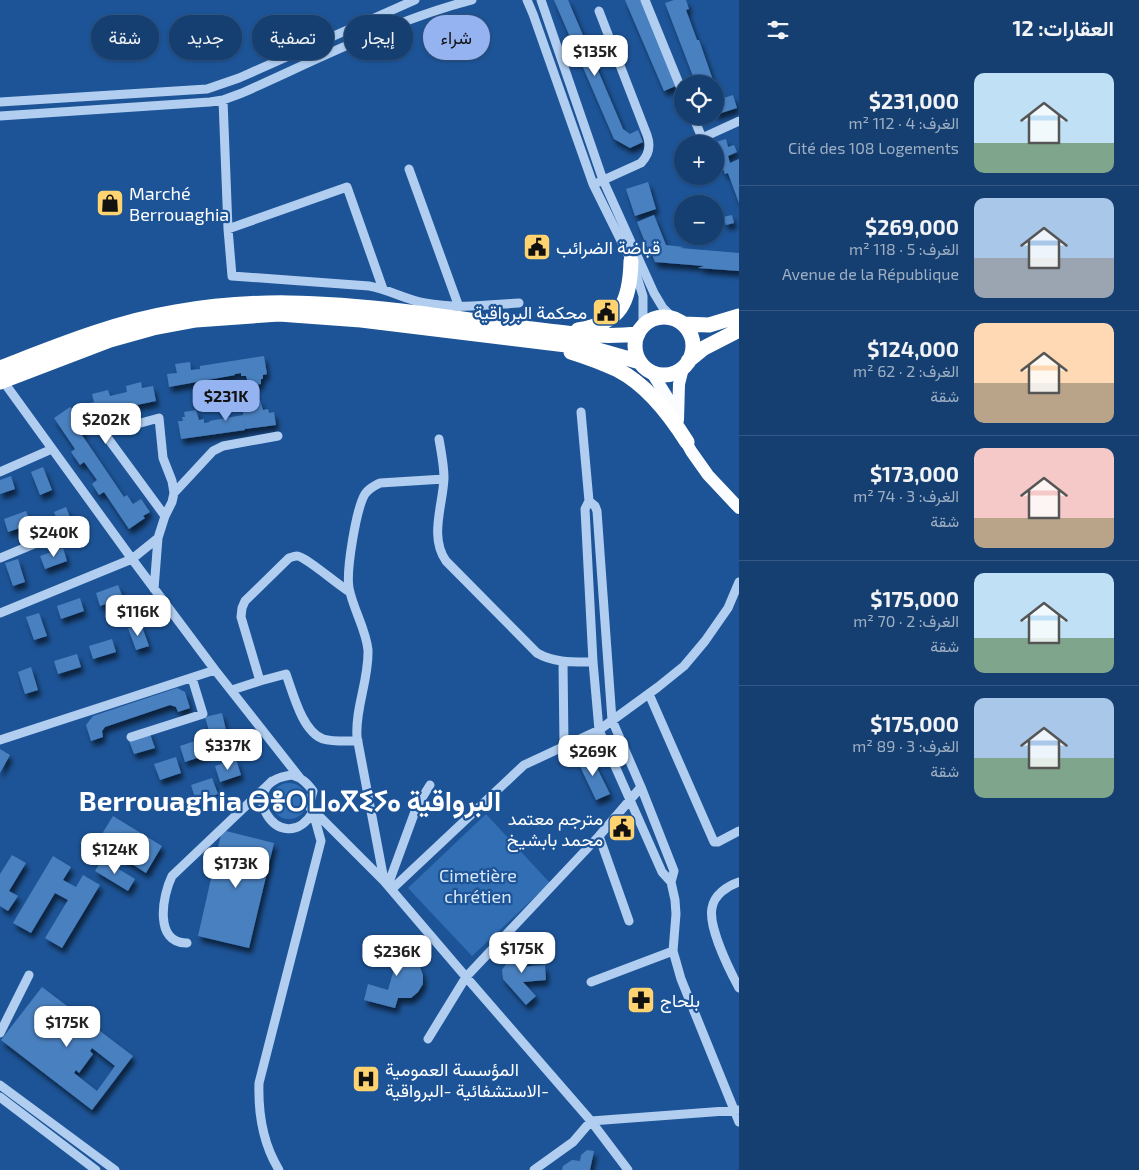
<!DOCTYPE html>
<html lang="ar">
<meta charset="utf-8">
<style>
:root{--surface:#163f71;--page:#234a79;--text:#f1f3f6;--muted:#9eafc3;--line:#355884;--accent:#95b2f1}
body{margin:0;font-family:"Exo 2",Vazirmatn,"Noto Sans Tifinagh",sans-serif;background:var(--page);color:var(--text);direction:rtl;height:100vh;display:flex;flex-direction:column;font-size:19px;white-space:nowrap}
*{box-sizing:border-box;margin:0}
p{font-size:16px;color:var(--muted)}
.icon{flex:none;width:28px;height:28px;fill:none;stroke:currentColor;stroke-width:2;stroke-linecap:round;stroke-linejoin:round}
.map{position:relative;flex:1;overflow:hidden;direction:ltr}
.side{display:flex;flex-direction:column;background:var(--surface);width:400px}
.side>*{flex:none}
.hud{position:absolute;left:15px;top:15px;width:475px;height:45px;direction:rtl;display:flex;gap:10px}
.controls{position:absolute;left:674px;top:75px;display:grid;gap:10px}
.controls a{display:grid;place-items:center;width:50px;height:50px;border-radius:50%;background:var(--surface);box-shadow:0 1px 4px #0004,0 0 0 1px var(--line);font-size:25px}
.price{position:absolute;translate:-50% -42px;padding:0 11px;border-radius:10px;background:#fff;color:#222;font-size:16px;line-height:32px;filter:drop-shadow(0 1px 2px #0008)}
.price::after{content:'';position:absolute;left:50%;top:30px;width:15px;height:11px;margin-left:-8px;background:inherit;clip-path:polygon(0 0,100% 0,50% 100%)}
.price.selected{background:var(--accent);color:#111}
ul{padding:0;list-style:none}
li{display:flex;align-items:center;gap:15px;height:125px;padding:0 25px}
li+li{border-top:1px solid var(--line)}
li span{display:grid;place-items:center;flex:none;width:140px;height:100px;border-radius:10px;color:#555}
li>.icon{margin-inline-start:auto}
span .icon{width:60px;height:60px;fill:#fffc;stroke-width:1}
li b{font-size:21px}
h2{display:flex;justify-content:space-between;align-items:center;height:60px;padding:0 25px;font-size:21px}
.pill{padding:0 18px;border-radius:22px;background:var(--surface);box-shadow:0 1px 4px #0004,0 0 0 1px var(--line);font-size:18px;line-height:45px}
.pill.selected{background:var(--accent);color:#111}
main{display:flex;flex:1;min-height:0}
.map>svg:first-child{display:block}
.green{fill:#316eb4}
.building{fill:#4a80bf;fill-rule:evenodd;filter:url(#shadow)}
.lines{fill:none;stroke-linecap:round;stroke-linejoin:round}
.minor{stroke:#b1cef0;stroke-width:9}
.major{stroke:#fafcff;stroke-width:12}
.highway{stroke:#fff;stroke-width:15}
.labels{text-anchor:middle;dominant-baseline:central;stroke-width:4.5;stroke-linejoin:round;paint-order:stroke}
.poi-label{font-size:18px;fill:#fff;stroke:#1d5497;text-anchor:start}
.park-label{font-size:18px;fill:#d8e8fb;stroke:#1d5497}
.town-label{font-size:28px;font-weight:bold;fill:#fff;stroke:#1d5497}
</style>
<main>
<section class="side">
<h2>العقارات: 12<svg class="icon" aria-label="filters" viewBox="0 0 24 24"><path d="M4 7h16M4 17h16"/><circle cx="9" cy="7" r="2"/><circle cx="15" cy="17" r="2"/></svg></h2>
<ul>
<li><span style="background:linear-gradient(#bfe0f5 70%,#7fa58c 0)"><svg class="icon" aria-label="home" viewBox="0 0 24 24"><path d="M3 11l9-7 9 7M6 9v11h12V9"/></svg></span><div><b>$231,000</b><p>الغرف: 4 · 112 m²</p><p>Cité des 108 Logements</p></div></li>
<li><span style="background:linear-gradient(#a9c7e8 60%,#9aa5b1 0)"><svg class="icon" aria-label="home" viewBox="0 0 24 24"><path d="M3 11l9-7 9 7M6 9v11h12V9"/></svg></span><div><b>$269,000</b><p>الغرف: 5 · 118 m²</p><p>Avenue de la République</p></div></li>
<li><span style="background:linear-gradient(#ffd9b3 60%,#b9a48a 0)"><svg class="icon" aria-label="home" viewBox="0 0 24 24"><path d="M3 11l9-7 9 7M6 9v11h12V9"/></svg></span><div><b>$124,000</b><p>الغرف: 2 · 62 m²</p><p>شقة</p></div></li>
<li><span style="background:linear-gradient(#f6c9c9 70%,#b9a48a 0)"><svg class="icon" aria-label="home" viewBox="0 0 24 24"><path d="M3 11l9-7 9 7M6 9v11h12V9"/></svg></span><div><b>$173,000</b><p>الغرف: 3 · 74 m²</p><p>شقة</p></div></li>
<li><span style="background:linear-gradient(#bfe0f5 65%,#7fa58c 0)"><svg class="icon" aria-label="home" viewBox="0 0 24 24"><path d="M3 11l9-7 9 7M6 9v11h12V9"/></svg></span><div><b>$175,000</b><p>الغرف: 2 · 70 m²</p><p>شقة</p></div></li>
<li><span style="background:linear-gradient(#a9c7e8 60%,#7fa58c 0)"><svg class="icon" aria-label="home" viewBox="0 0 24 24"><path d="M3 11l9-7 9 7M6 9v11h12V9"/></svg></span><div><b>$175,000</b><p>الغرف: 3 · 89 m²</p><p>شقة</p></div></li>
</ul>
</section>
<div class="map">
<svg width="739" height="1170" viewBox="0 0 739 1170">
<defs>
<filter id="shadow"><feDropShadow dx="3" dy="5.5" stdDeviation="2.5" flood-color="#0009"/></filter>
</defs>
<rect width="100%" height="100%" fill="#1d5497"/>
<path class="green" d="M271 801a18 18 0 1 1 36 0a18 18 0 1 1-36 0Z
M486 814 550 883 472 956 408 888Z"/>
<path class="building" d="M554 0H568L623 129 630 134 638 130 643 142 630 148 614 139Z
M625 0H641L678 85 664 91Z
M674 0H686L689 9 686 10 697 40H699L714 83 696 84 665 3Z
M733 95 737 108 715 115V101Z
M726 139 728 147 734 145 737 152 728 156 730 163 739 159V203L728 173 725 174 716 151 719 150 716 142Z
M648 182 656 209 635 216 626 189Z
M654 215 666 245 684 247 680 248 739 253V271L698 268 704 266 655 262 651 252H649L637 222Z
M732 215 734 223 726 225 723 217Z
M264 356 267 374 263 375V379H261V384L249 386 246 376H241V373L235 374V375L169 387 167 374 177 373 175 364 190 362 191 370 200 369V366Z
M141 382 142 388 153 386 156 401 88 415 78 421 84 431 82 435 124 497 127 495 133 504 141 499 150 512 143 516 145 518 129 529 104 492 99 495 92 484 97 480 84 462 80 465 71 452 75 449 54 418 70 407 73 409 80 405 94 402 92 394 108 390 110 396 127 392 126 386Z
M260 400 263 410 268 409 269 413 274 412 276 425 245 429 243 418 245 430 181 439 178 421H183L182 417H185L184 412 196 410 199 420 204 419V423L210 422 209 421 243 415V411H247L246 407H249L248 402Z
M43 467 52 490 40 495 31 472Z
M11 476 15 489 0 494V480Z
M66 507 75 530 63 536 54 512Z
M26 511 31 524 8 532 4 519Z
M63 548 67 561 45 569 40 556Z
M18 559 25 582 13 586 5 563Z
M118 585 123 598 100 606 96 593Z
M80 598 84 611 61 619 57 606Z
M39 613 47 636 34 640 26 617Z
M141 624 149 646 136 650 128 628Z
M112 639 116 652 93 659 89 646Z
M77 654 81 667 58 674 54 661Z
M31 667 38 690 25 694 18 672Z
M177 688 185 692 190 708 178 712 176 707 170 705 105 727 102 731 103 737 91 741 86 725 93 716Z
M222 713 227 734 211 738 205 717Z
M149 731 155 748 134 754 128 738Z
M201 739 206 755 185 762 180 746Z
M0 749 10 755 0 773Z
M590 754 610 794 596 800 577 760Z
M176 757 181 773 160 780 154 764Z
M236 759 241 775 220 782 215 766Z
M212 778 218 794 196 801 191 785Z
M113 816 162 846 146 873 97 842Z
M222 830 274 843 249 948 198 936Z
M12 855 26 863 9 891 18 896 8 911 0 906V874Z
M53 856 71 867 63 880 76 887 83 875 100 885 62 948 45 938 68 900 55 893 31 933 13 923Z
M102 859 135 879 128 891 95 871Z
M381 940 410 949 409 958 415 962 420 967 423 975V984L418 992 411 998H398L395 1008 364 1000 368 984 388 990 396 962 377 956Z
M521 942 533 951 521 967 545 965 546 980 523 982 536 996 526 1005 503 979 502 970Z
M42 987 133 1056 92 1110 1 1040ZM92 1048 115 1066 97 1091 74 1073 76 1070 79 1073 93 1054 90 1051Z
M587 1150 594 1151 590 1170H562L563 1166 572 1160 580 1161 581 1155Z"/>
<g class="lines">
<path class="minor" d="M527 0 533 14 593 184 631 261 638 280 643 296V326
M541 0 603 180 654 293 663 308 674 319
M645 0 682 91
M599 11 647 135C651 146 649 155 641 163L599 182
M223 100 228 229 232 276 369 286C388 289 406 300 425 303 456 309 488 305 519 303
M0 102 207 89 239 78 415 0
M0 116 210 102 223 100 242 93C316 60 394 20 472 0
M693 116 702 138 739 121
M409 169 459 307
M228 229 347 187 383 289
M3 381 132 559 215 670 300 778
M581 412 589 501 585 509 593 662 599 730 662 872 671 882
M439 439C441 451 444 465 444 478 443 505 429 537 446 561L537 653C554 663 574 662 593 662
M0 472 52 449
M174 493 213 451 223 446 278 436
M589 501 595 506 597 511 612 720 641 787 674 871 671 882 675 900 676 914 673 951 681 979 739 1122
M0 558 34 544
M154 589 158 538
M350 592C339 586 305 556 297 556 294 556 292 557 289 558L245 601 242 608 241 617 260 681 286 674C293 693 302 731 323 739 333 742 347 741 358 741
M0 613 132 559 158 538 165 516 104 433 159 418 163 458 172 481 174 493 172 502 165 516
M563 662 564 745
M232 690 260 681
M649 694 714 842H718L739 831
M131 737 203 714 192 678
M0 740 215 670
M292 775C302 778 307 783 313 791L309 806 313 812C282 863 229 782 292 775Z
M309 806 384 881 466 977 591 1121 628 1170
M599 836 629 921
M384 880 357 737C355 708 369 680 368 650 366 629 353 609 349 588 346 571 356 509 365 494 369 488 374 486 380 483L444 479
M739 882C727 886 714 895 712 908 708 927 730 971 739 988
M388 885 417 806 430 785
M392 889 524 765 599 730 658 687 684 666 705 641 728 608 739 582
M187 943C154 944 162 896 172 876L272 781
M591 982 673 951
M0 1033 29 975
M428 1039 466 977 599 836 641 787
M0 1085 115 1170
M0 1097 96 1170
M279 1170C263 1144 258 1114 259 1083L321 841 313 812
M534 1170 573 1142 591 1121 739 1110"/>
<path class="major" d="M651 371 667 397 678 427 691 451 708 475 739 508
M678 420 679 384 683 368"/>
<path class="highway" d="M635 346a29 29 0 1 1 58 0a29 29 0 1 1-58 0Z
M683 324 709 325 739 316
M578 330C621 323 630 302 631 261
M571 352C587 357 603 363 618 370 647 385 670 415 687 442
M688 361 704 348 739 330
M0 368C57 346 115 322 176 312 251 298 326 302 401 311 443 316 484 322 525 328 562 333 600 338 638 334
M0 382 110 340 153 328 196 320 279 314 361 320 591 348 640 362"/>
</g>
<defs>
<g id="shop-square" transform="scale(1.4375)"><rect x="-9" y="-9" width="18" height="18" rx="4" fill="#ffd470" stroke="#1d5497"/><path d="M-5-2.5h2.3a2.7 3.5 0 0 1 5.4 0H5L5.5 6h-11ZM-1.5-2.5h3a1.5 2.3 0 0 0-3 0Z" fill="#111"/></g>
<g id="civic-square" transform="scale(1.4375)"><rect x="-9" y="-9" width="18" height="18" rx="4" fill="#ffd470" stroke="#1d5497"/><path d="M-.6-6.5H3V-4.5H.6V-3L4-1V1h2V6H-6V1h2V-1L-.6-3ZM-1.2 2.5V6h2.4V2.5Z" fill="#111"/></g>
<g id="pharmacy-square" transform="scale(1.4375)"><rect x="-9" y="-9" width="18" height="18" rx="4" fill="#ffd470" stroke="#1d5497"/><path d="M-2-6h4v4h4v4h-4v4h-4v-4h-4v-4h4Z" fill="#111"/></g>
<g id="hospital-square" transform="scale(1.4375)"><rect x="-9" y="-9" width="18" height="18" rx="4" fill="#ffd470" stroke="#1d5497"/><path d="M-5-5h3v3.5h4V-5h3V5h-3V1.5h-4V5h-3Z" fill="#111"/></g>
</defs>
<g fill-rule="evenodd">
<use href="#shop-square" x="110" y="203"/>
<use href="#civic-square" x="537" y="247"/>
<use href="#civic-square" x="606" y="312"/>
<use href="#civic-square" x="622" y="828"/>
<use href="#pharmacy-square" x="641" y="1000"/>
<use href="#hospital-square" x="366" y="1079"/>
</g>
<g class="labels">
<g class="poi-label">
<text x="129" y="193">Marché<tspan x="129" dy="21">Berrouaghia</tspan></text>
<text x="556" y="247">قباضة الضرائب</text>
<text x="587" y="312" text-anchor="end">محكمة البرواقية</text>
<text x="603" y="818" text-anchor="end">مترجم معتمد<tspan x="603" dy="21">محمد بابشيخ</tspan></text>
<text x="660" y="1000">بلحاج</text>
<text x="385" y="1069">المؤسسة العمومية<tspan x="385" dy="21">الاستشفائية -البرواقية-</tspan></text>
</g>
<g class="park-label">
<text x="478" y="875">Cimetière<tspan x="478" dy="21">chrétien</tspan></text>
</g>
<g class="town-label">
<text x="290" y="800">Berrouaghia ⴱⴻⵔⵡⴰⴳⵉⵢⴰ البرواقية</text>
</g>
</g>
</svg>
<div class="controls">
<a><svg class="icon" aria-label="locate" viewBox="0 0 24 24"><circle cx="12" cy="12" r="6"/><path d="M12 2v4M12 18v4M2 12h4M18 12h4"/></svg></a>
<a>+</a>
<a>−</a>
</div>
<b class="price" style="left:595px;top:77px">$135K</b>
<b class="price selected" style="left:226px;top:422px">$231K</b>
<b class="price" style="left:106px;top:445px">$202K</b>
<b class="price" style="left:54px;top:558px">$240K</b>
<b class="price" style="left:138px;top:637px">$116K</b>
<b class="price" style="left:228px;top:771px">$337K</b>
<b class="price" style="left:593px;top:777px">$269K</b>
<b class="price" style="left:115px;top:875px">$124K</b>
<b class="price" style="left:236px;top:889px">$173K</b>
<b class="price" style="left:522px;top:974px">$175K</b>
<b class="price" style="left:397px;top:977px">$236K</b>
<b class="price" style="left:67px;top:1048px">$175K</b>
<div class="hud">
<a class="pill selected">شراء</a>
<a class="pill">إيجار</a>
<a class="pill">تصفية</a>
<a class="pill">جديد</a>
<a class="pill">شقة</a>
</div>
</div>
</main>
